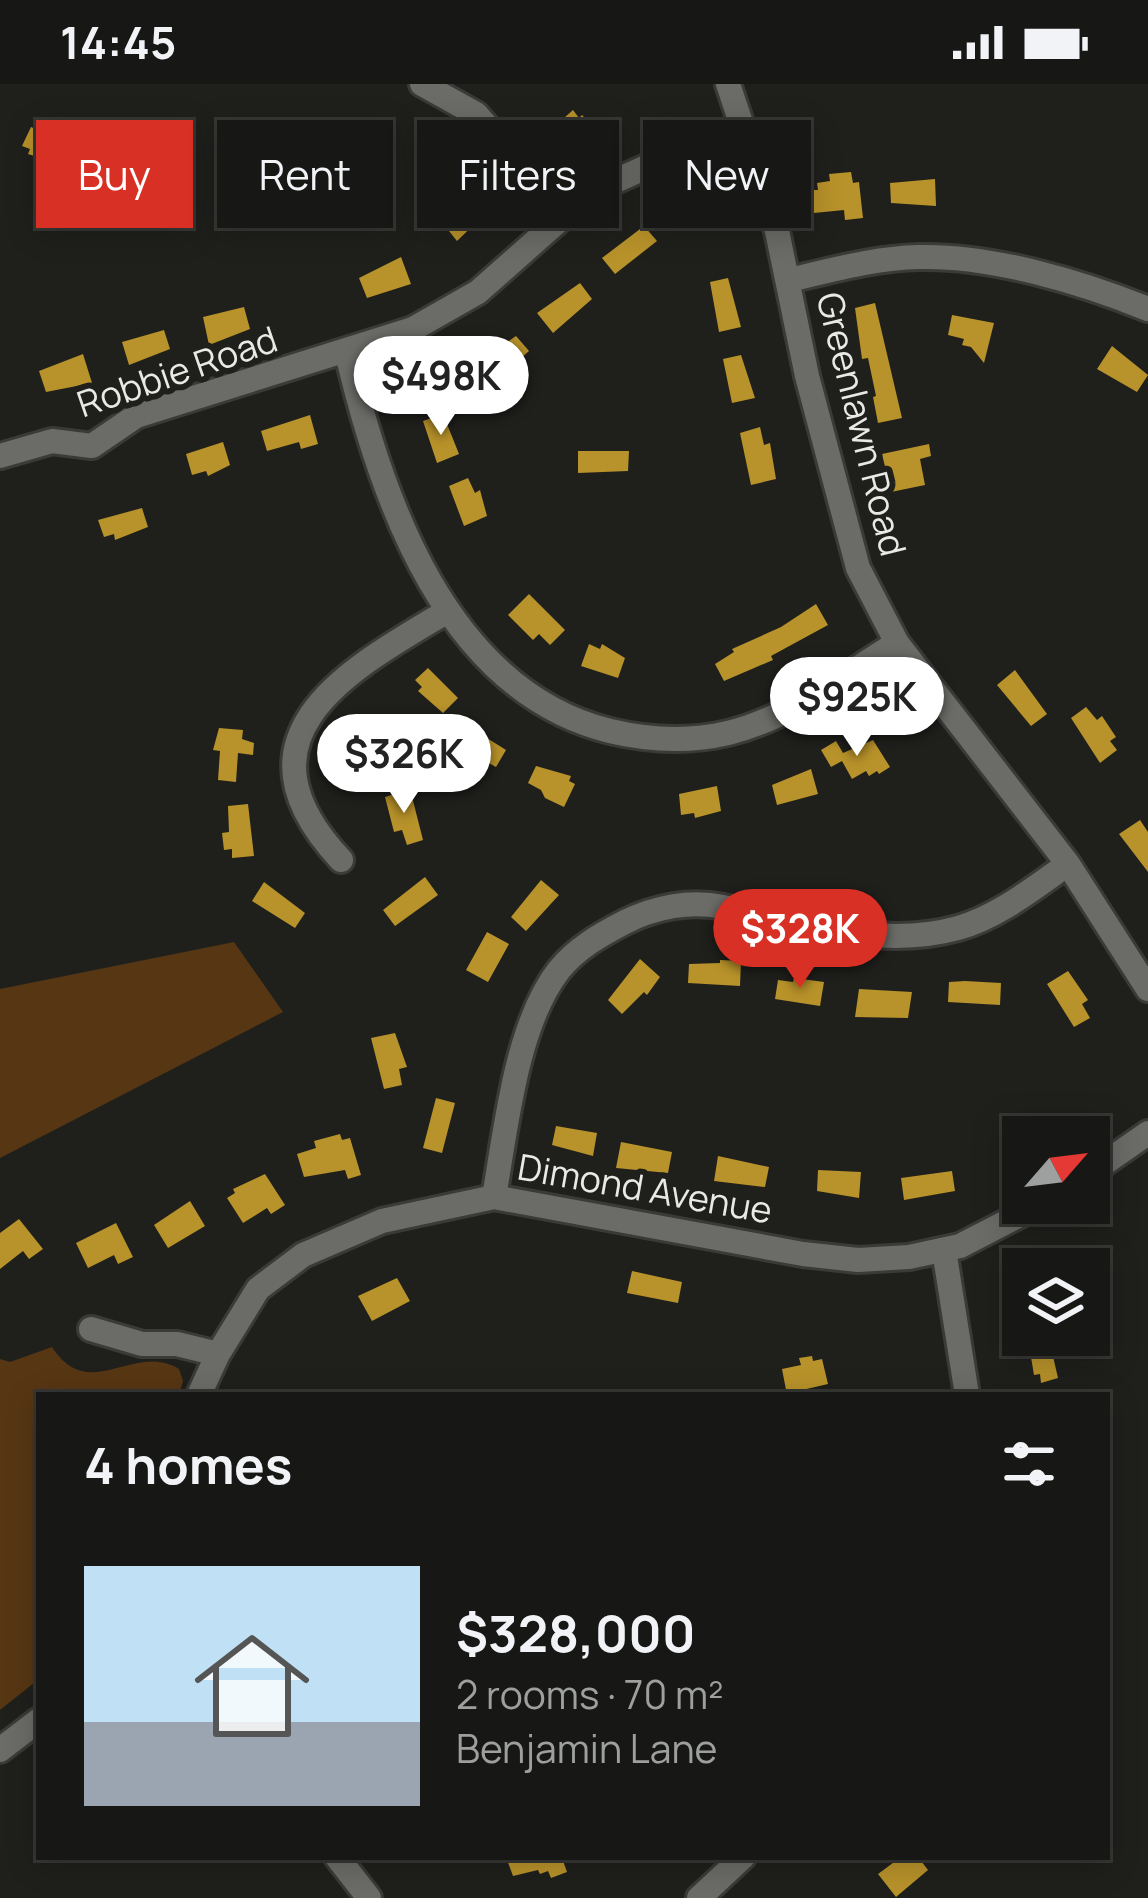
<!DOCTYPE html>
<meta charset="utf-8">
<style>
:root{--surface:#171815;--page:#20211e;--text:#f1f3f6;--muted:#9ea0a0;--line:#363734;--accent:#d93025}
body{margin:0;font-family:Manrope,sans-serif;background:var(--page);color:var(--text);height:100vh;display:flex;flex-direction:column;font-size:45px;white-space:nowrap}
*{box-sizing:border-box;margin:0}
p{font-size:39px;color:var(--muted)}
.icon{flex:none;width:66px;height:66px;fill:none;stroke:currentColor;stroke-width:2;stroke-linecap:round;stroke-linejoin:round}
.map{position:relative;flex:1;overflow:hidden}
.panel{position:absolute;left:36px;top:1308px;width:1074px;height:468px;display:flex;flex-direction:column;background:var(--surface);border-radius:0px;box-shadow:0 6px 30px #0003,0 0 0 3px var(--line)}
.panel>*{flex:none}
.banner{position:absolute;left:36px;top:36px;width:1077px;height:108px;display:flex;gap:24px}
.needle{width:78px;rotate:62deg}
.controls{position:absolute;left:1002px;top:1032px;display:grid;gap:24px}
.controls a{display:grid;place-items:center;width:108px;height:108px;border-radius:0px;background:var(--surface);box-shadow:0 6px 30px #0003,0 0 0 3px var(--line);font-size:60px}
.price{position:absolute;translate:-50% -102px;padding:0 27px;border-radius:42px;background:#fff;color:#222;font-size:39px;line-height:78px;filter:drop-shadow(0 3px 6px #0008)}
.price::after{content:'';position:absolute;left:50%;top:72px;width:36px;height:27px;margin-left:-18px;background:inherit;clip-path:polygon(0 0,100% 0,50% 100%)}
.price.on{background:var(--accent);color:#fff}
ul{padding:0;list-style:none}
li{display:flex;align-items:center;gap:36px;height:300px;padding:0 48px}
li+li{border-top:3px solid var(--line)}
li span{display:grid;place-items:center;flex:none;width:336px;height:240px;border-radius:0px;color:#555}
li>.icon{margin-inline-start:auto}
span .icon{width:144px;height:144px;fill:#fffc;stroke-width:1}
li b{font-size:51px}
h2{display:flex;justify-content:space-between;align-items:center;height:144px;padding:0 48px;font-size:51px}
.tag{padding:0 42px;border-radius:0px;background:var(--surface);box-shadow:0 6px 30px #0003,0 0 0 3px var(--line);font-size:42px;line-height:108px}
.tag.on{background:var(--accent);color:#fff}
.status{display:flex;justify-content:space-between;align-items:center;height:84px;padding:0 60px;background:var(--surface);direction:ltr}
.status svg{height:33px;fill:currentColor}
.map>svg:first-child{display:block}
.green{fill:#573613}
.building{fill:#b8922a}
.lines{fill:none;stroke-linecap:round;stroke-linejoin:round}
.minor-casing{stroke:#3a3a38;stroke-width:30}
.minor{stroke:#6b6c68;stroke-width:24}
.labels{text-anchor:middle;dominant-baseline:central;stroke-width:12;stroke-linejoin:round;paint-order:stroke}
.street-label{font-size:36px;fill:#e9e9e7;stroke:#1f201c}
</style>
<div class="status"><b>14:45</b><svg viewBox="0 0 49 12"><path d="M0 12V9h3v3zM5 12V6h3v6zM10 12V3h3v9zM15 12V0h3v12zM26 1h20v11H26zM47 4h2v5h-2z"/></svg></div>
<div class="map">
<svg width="1148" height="1814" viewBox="0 0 1148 1814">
<rect width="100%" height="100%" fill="#1f201c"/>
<path class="green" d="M234 858 283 928 0 1074V905Z
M52 1263C90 1321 133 1257 179 1285L183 1297 179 1311H39V1595L0 1626V1275L10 1278Z"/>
<path class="building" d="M573 26 579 34 582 31 595 45 591 49 597 56 580 70 555 42Z
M31 43 65 58 56 79 28 70 30 65 22 62Z
M851 88 853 99 859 98 863 134 845 136 844 126 814 129 812 106H818L817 99 830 97 829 90Z
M935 95 936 122 891 119 890 99Z
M476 110 489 126 457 157 441 137Z
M704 119 730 120 729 144 686 143 687 122 703 123Z
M644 142 657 157 615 190 602 174Z
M401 173 411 200 367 214 359 194Z
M728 194 741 243 719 248 710 198Z
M580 199 592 215 553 249 537 229Z
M875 219 902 334 878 339 873 313 876 312 868 274 862 275 855 224Z
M244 223 250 245 209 261 203 233Z
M952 231 994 239 984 279 971 263 962 261 964 255 948 251Z
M164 246 170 265 129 281 122 258Z
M516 252 529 267 489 302 472 282Z
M1112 262 1148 291 1137 308 1097 285Z
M83 270 92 299 46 308 39 287Z
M741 271 755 314 732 319 723 275Z
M443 330 459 370 437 379 423 337Z
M310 331 318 360 301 365 299 358 267 367 261 347Z
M760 343 764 361 770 359 776 395 751 401 740 349Z
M223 358 230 381 208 392 206 387 192 391 186 370Z
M929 360 931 372 920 375 925 401 891 408 882 370Z
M578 367H629L628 387 578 389Z
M468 394 475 409 480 406 487 432 464 442 449 402Z
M142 424 148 443 115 456 114 450 104 453 98 436Z
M529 510 565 546 550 561 539 550 533 556 508 531Z
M816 520 828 541 771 572 773 576 724 597 715 580 734 568 732 565 781 543Z
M589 560 600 565 602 560 625 574 618 594 581 582Z
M428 584 458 614 443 629 418 607 422 603 415 596Z
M1015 586 1047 630 1031 642 997 601Z
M1086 623 1097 636 1102 632 1116 653 1110 657 1117 666 1100 679 1071 634Z
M349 643 375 644 369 696 350 695 351 679H343L344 653H349Z
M219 644 243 646 242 655 254 659 253 671 238 669 236 698 218 696 220 667 213 666Z
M471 644 506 666 496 683 461 664Z
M873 656 890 683 879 690 877 687 869 692 866 687 852 695 842 677 831 683 821 666 836 657 843 669Z
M536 682 571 692 569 697 575 700 564 723 545 714 541 706 528 699Z
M811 685 818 710 777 721 772 701Z
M717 702 721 727 695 734 694 729 681 731 679 710Z
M410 705 423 756 407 761 402 746 394 748 385 713Z
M248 720 254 772 232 774V765L224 766 222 749 229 748 228 722Z
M1140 736 1148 748V788L1119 750Z
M425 793 438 811 395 842 383 826Z
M541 796 559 811 526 847 511 833Z
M264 798 305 829 295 844 252 817Z
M487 848 509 860 488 898 466 886Z
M640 875 660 893 647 911 644 908 622 930 608 916Z
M720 876 741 877 740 902 688 899 689 880 720 879Z
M1068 887 1088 916 1082 920 1090 934 1074 943 1047 900Z
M794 894 824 898 820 922 775 915 778 896 793 898Z
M965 897 1001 899 1000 921 948 918 949 898Z
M859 905 912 908 908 934 855 933Z
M395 949 407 983 399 985 402 1001 384 1005 371 954Z
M436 1014 455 1019 442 1069 423 1064Z
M556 1042 597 1049 593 1072 552 1061Z
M340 1050 342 1056 350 1054 361 1091 348 1095 345 1086 304 1093 297 1070 316 1064 314 1057Z
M621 1058 672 1068 668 1089 616 1084Z
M718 1072 769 1083 765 1103 714 1097Z
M818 1086 861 1088 859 1114 817 1107Z
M952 1087 955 1107 904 1116 901 1094Z
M265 1090 285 1121 271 1130 267 1124 243 1139 227 1114 235 1109 233 1105Z
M190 1117 205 1142 168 1164 154 1141Z
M19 1135 43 1165 29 1175 23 1167 0 1185V1149Z
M116 1139 133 1173 118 1180 114 1171 88 1184 76 1159Z
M632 1187 682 1198 678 1219 627 1209Z
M397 1194 410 1217 372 1237 358 1212Z
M1049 1255 1058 1294 1041 1299 1040 1290 1034 1291 1029 1261Z
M812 1272 813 1277 822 1275 828 1300 802 1306 803 1311H787L782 1285 801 1281 799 1274Z
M506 1773H569V1775L563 1777 567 1788 551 1794 548 1787 540 1790 538 1786 513 1792Z
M901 1773H918L928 1786 896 1813 878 1790Z"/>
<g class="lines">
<g class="minor-casing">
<path id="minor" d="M422 0 476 30 564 129
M728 0 777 147 807 292 858 484 897 559 1068 780 1148 905
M789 196C832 186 875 174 919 173 991 171 1081 198 1148 225
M347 269C381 415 447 607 610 647 648 656 690 658 728 649 790 634 843 592 897 559
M0 372 52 357 92 362 136 332 413 245 478 208 591 108 664 75 745 47
M341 776C227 654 344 588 446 528
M1089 1090 1148 1049
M494 1113C506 1045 516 941 559 886 577 864 600 851 625 838 655 823 690 816 723 823 800 837 879 866 958 844 998 833 1035 803 1068 780
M944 1166 967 1311
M91 1245 142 1260H177L218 1270
M199 1311 218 1270 258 1205 303 1171 382 1137 494 1113 803 1170 858 1176 909 1173 960 1162 1043 1119
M0 1666 39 1636
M337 1773 369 1814
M699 1814 743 1773"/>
</g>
<use href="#minor" class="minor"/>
</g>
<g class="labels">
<g class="street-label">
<text transform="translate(177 287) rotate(-19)">Robbie Road</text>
<text transform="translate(862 340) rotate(76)">Greenlawn Road</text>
<text transform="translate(645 1104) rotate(10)">Dimond Avenue</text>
</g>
</g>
</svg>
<div class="controls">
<a><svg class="needle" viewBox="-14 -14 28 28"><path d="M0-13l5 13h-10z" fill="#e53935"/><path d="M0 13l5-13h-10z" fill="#9ea0a0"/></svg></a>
<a><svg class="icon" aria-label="layers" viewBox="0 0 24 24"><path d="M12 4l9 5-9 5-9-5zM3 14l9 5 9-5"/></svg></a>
</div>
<b class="price" style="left:441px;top:354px">$498K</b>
<b class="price" style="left:857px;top:675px">$925K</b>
<b class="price" style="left:404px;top:732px">$326K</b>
<b class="price on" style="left:800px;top:907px">$328K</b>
<div class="banner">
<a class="tag on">Buy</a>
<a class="tag">Rent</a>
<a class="tag">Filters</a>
<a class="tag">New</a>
</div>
<section class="panel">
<h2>4 homes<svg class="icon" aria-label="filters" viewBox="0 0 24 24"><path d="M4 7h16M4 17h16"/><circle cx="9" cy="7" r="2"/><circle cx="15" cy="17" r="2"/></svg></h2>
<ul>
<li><span style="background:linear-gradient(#bfe0f5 65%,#9aa5b1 0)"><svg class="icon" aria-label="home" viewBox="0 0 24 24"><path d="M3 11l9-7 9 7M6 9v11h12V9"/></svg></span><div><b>$328,000</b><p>2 rooms · 70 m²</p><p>Benjamin Lane</p></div></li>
</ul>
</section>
</div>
